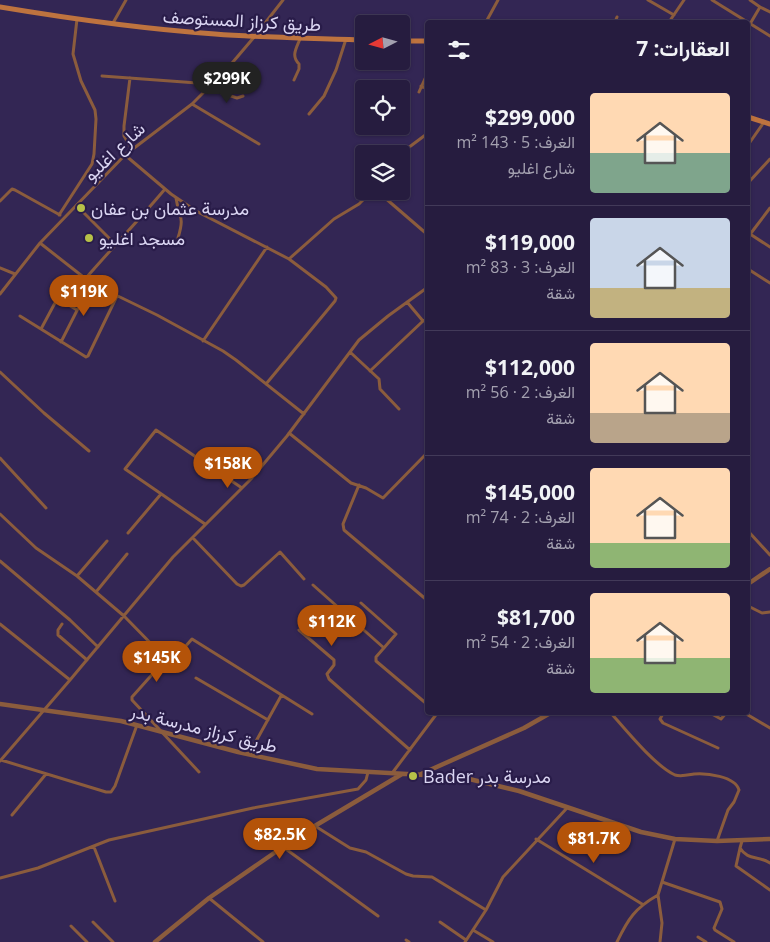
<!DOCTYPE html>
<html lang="ar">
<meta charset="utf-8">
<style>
:root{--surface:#261c3f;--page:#32294a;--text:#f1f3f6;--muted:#a4a1b0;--line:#423a59;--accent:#b45309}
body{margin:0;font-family:"Open Sans",Vazirmatn,sans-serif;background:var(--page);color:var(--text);direction:rtl;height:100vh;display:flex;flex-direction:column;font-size:19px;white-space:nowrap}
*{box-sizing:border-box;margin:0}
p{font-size:16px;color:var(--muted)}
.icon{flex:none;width:28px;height:28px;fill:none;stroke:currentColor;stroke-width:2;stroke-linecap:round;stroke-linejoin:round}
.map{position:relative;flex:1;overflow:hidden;direction:ltr}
.sheet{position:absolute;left:425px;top:20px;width:325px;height:695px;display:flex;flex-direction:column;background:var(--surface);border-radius:5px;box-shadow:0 1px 4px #0004,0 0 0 1px var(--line);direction:rtl}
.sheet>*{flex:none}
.needle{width:32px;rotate:264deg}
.fabs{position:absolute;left:355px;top:15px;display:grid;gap:10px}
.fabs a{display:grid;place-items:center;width:55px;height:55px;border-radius:5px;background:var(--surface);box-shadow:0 1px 4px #0004,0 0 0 1px var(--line);font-size:25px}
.price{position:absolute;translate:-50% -42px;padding:0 11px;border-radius:18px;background:var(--accent);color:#fff;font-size:16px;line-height:32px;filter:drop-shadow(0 1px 2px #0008)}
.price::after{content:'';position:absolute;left:50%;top:30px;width:15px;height:11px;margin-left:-8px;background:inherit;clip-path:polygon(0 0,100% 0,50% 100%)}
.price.on{background:#222;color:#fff}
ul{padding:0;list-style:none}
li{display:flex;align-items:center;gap:15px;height:125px;padding:0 20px}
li+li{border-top:1px solid var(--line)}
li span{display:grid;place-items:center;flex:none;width:140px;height:100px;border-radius:5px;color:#555}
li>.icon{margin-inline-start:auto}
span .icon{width:60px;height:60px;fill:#fffc;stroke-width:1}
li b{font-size:21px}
h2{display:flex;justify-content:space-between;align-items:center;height:60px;padding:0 20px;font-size:21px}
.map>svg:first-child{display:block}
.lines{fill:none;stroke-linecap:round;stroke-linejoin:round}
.minor{stroke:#8b5c3d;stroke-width:3}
.tertiary{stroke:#8b5c3d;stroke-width:4.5}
.secondary{stroke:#be733f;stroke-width:5}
.poi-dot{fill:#b7c148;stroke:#291c49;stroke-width:2}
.labels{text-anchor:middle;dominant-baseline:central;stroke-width:4.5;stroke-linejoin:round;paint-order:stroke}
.street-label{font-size:18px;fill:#dad5f2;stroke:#291c49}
.poi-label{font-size:18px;fill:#dad5f2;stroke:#291c49;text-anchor:start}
</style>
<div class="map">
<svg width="770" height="942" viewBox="0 0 770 942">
<rect width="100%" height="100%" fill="#332654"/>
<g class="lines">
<path class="minor" d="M648 0 674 15
M712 0 770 36
M750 0 760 7 750 24
M760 7 770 12
M486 22 498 0
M615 22 617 17
M669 22 684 0
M113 23 126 0
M102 76 211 84
M130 78 124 126V136L132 149
M294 80 299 69V64C291 56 296 49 300 39
M421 86 428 89
M207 88 237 98 243 96
M419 92 428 72
M192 104 259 144
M309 114 324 96 336 70 346 39
M748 145 764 122
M400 154 428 133
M125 155 171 194 196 211 289 259 334 219 359 204 372 191
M748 183 770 159
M377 191 428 235
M176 198C179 218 185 215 178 238
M0 201 12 189 15 190 60 215
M77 206 115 244
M59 215 92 164 94 154 96 119 95 110 81 81 73 54 77 19
M750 234 770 247
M748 237 770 208
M40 243 91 283 157 315 223 351 236 360 304 414
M0 268 15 274
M748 269 770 283
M86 278C112 248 139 220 165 189
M0 294 40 243 125 155 192 104 227 69 255 36 283 0
M407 302 423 321 428 319
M20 316 86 357 88 356 117 296
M41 329 56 301H62L77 310
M203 341 267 247
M61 342 91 283
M350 352 379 379 380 389 399 409
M370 371 423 321
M0 372 44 413 89 451
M266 384 335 301 336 298 326 287 289 259
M289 433 351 483 366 488 383 498 428 452
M0 458 46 508
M359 485 343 524 344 530 428 601
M0 514 36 548 77 576 124 616 166 659
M205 524 125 469 156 430 242 488
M748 531 770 555
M128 533 161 494
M193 538 237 584 241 586 244 585 280 552 304 579
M0 561 70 620 98 647
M77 576 107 541
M313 585 384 648
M96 592 127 554
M361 603 396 634 376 657V661L428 705
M748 606 762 613 770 612
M0 624 70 680
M62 624 58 630V635L87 660
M299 630 334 660V665L327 674 329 679 410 750
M196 678 268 720
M610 712C625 729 655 766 675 775 681 777 688 775 694 774 706 773 735 776 739 790L734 802 728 810 717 841
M664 712 660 719 663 723 718 748
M708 712 721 719 727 712
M743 712 770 728
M249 754 281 696
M1 760 106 792H111L115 786 137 725
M0 761 70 680 173 557 251 479 287 436 359 340 388 316 428 287
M199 772 132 700V697L166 659 176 657 192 639 312 714
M393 772 438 712
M12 815 46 774
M315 826 350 848 366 852 406 874 413 876 432 877 486 910
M536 839 642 904
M742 841 740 848C748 861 758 855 770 863
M94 847 115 901
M283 847 378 916
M740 848 736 866 770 890
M0 878 38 868 109 840 253 808 358 789 366 780 368 772
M662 882 720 902 722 909 714 928 715 930 734 942
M209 898 263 942
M93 922 113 942
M440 922 466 940
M71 926 87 942
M473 930 493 942
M698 937 706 942
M406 940 409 942
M465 942 486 910 503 877 567 808
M617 942C628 919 635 908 658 895
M660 942 662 923 658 895 675 839"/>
<path class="tertiary" d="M748 584 770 569
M0 704 121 721 238 752 317 769 461 777 519 791 641 832 675 839 717 841 770 839
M421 774 524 728 552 712
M155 942 209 898 303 833 402 774"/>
<path class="secondary" d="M0 7C72 19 143 29 215 34 265 38 314 38 364 40
M401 41H428
M748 117 770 124"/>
</g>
<g class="poi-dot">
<circle cx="81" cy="208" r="5"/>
<circle cx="89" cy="238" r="5"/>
<circle cx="413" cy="776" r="5"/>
</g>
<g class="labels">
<g class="street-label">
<text transform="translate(242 20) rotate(3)">طريق كرزاز المستوصف</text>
<text transform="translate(114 151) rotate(-43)">شارع اغليو</text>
<text transform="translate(204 728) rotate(14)">طريق كرزاز مدرسة بدر</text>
</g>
<g class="poi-label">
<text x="91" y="208">مدرسة عثمان بن عفان</text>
<text x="99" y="238">مسجد اغليو</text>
<text x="423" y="776">Bader مدرسة بدر</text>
</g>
</g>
</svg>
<div class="fabs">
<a><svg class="needle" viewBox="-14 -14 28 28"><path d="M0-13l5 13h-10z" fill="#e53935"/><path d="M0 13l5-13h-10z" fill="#a4a1b0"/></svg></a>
<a><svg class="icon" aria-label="locate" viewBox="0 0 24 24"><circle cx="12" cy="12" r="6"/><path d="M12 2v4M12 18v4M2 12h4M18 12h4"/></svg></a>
<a><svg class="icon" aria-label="layers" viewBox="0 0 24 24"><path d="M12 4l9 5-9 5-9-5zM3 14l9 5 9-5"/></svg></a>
</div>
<b class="price on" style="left:227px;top:104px">$299K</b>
<b class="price" style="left:84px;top:317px">$119K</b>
<b class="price" style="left:228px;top:489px">$158K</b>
<b class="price" style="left:332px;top:647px">$112K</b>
<b class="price" style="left:157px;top:683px">$145K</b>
<b class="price" style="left:280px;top:860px">$82.5K</b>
<b class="price" style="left:594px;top:864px">$81.7K</b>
<section class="sheet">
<h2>العقارات: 7<svg class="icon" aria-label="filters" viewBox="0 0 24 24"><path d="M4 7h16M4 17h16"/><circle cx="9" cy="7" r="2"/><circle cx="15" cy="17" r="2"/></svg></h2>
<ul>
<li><span style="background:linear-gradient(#ffd9b3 60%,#7fa58c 0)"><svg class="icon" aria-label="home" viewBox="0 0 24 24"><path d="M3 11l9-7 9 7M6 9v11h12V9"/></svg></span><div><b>$299,000</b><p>الغرف: 5 · 143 m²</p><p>شارع اغليو</p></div></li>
<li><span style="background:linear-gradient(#c9d6e8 70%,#c2b280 0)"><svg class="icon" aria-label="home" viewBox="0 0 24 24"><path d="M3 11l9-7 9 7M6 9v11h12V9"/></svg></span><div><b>$119,000</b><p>الغرف: 3 · 83 m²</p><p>شقة</p></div></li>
<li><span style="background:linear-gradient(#ffd9b3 70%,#b9a48a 0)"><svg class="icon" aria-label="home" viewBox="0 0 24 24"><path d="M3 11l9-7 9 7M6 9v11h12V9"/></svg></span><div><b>$112,000</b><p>الغرف: 2 · 56 m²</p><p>شقة</p></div></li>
<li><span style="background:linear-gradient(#ffd9b3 75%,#8fb573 0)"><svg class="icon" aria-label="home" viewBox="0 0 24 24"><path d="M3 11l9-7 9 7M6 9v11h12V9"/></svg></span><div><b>$145,000</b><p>الغرف: 2 · 74 m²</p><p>شقة</p></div></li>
<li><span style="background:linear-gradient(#ffd9b3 65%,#8fb573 0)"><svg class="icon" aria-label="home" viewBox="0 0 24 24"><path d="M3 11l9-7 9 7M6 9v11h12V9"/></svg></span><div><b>$81,700</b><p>الغرف: 2 · 54 m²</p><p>شقة</p></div></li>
</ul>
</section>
</div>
